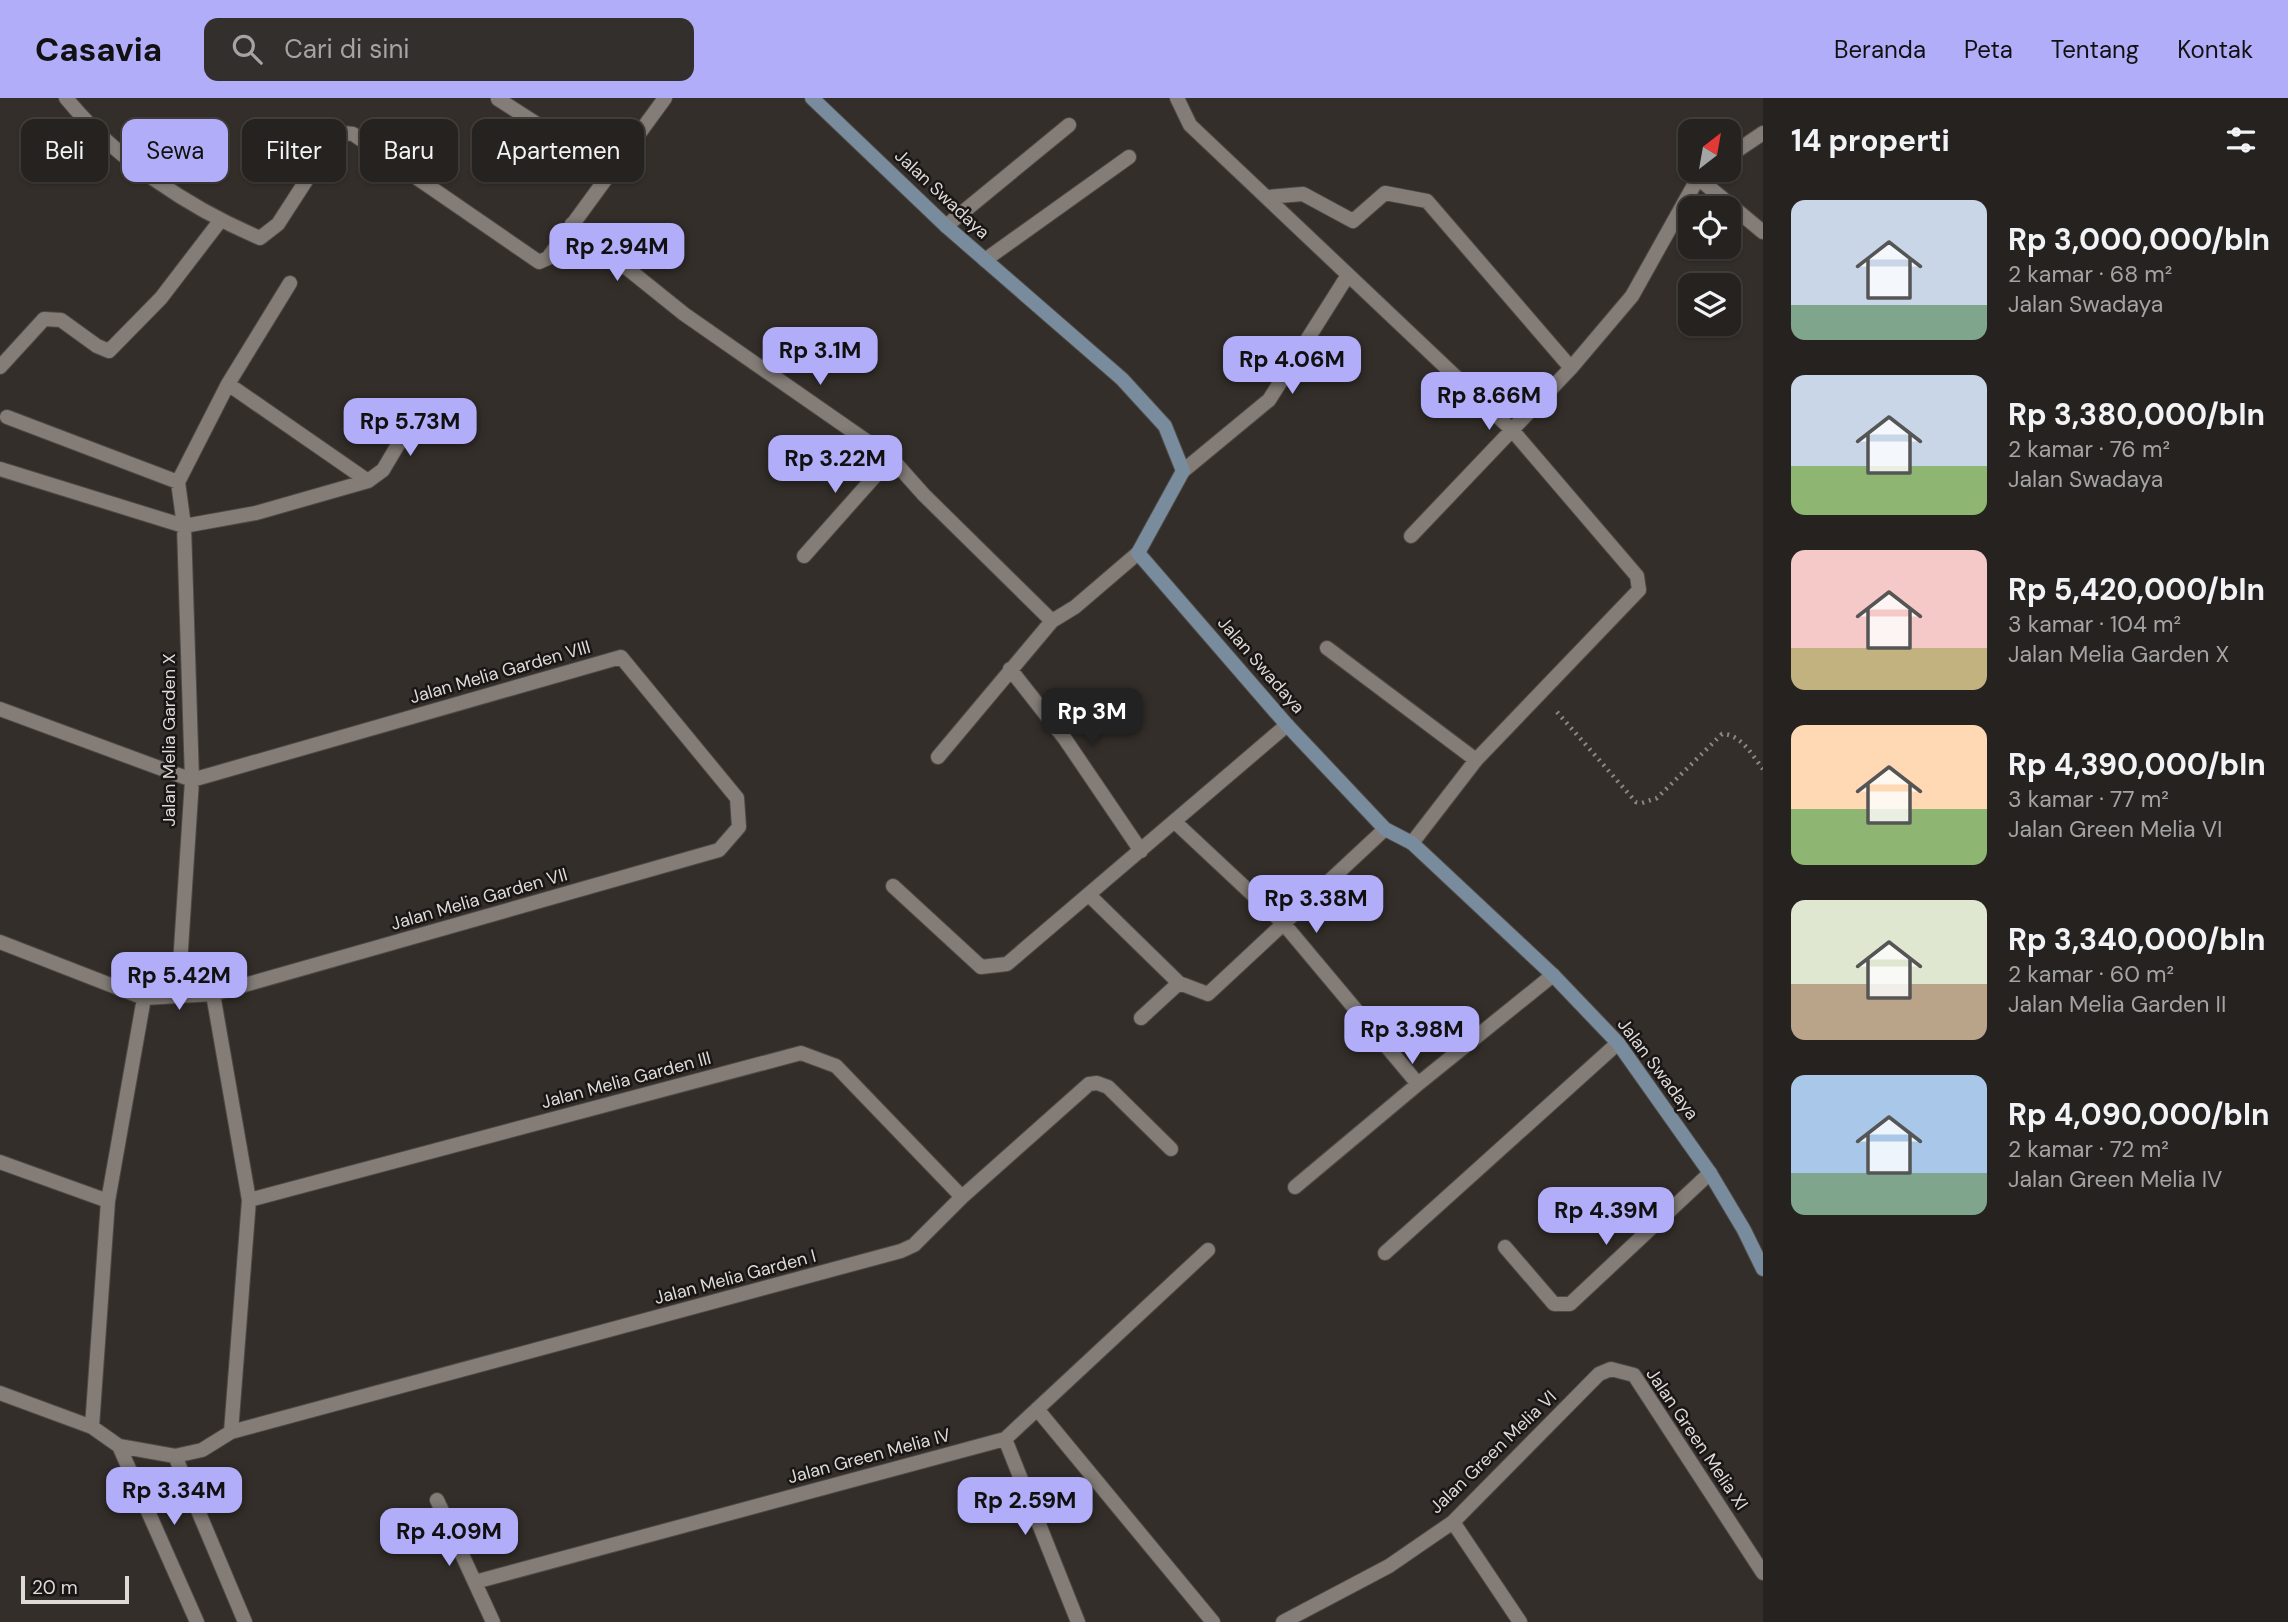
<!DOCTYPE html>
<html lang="id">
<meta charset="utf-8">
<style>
:root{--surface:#26221f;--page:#322f2c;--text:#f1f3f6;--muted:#a4a4a4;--line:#423f3d;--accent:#b2adf9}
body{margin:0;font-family:"DM Sans",sans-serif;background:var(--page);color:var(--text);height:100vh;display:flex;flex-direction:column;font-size:26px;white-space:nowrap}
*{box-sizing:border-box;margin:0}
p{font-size:23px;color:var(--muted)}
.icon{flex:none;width:38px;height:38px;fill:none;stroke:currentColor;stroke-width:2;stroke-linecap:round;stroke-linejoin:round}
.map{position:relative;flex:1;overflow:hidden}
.sheet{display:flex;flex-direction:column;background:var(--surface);width:525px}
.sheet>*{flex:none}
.guide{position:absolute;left:21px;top:21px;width:665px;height:63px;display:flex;gap:14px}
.needle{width:46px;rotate:31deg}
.controls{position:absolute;left:1678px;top:21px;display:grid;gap:14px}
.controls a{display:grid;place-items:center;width:63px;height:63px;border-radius:14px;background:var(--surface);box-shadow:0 2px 5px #0004,0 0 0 2px var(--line);font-size:35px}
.scale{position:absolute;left:21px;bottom:18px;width:108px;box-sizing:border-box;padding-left:7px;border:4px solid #dedad7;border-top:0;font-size:19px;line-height:24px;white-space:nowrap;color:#dedad7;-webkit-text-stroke:5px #191615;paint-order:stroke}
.price{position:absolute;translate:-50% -60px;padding:0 16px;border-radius:14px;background:var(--accent);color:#111;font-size:23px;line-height:46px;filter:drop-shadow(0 2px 4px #0008)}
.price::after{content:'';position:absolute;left:50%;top:42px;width:21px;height:16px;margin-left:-10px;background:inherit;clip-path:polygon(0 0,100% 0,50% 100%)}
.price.selected{background:#222;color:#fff}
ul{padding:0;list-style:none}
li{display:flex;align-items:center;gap:21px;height:175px;padding:0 28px}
li span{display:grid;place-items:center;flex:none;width:196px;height:140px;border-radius:14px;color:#555}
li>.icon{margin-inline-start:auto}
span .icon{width:84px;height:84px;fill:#fffc;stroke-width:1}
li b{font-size:30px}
h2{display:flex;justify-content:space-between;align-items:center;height:84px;padding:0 28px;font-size:30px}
.tag{padding:0 24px;border-radius:14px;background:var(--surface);box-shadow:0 2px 5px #0004,0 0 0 2px var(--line);font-size:24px;line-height:63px}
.tag.selected{background:var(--accent);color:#111}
header{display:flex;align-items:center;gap:42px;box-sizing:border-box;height:98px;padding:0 35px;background:var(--accent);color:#111}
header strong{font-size:33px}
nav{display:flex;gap:38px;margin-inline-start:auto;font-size:24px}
.search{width:490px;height:63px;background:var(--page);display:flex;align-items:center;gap:18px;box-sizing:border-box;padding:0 24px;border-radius:14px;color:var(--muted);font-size:26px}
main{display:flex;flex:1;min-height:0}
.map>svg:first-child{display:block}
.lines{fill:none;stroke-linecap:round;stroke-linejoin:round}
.lane-casing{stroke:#4e4945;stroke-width:16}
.street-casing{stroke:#4e4945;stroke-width:16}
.secondary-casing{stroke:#4e4945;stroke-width:16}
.path{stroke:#8b8783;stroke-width:4.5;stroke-dasharray:2 5;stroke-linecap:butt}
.lane{stroke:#837c77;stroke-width:14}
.street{stroke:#837c77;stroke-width:14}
.secondary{stroke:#798c9d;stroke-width:14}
.labels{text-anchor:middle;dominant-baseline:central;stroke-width:5;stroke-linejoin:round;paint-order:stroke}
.street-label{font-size:18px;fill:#dedad7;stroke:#191615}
</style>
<header>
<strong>Casavia</strong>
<div class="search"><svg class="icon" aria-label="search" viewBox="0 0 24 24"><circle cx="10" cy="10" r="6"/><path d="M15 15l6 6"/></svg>Cari di sini</div>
<nav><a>Beranda</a><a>Peta</a><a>Tentang</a><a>Kontak</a></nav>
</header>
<main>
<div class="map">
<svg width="1763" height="1524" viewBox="0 0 1763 1524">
<rect width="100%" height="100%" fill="#332e29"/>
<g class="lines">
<g class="lane-casing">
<path id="lane" d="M985 162 1129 59"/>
</g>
<g class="street-casing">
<path id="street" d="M66 0C117 62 187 109 260 140L278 126 335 38 343 35 353 36 539 164 548 160 665 0
M1177 0 1190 27 1512 332 1637 478 1639 492 1476 662 1327 550
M498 1 610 73
M1729 58 1763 35
M1698 80 1710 72
M1268 99 1303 96 1353 123 1385 95 1427 103 1571 270
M572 126 684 216 891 360 924 397 1052 523
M946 128 1069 27
M0 269 44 221 61 222 97 248 109 253 161 200 220 123
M228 286 290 185
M7 319 178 384
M0 371 184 428 256 415 368 383 383 372 421 308
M1183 373 1269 302 1348 177
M1411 438 1571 270 1632 198 1698 80 1763 134
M804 458 891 360
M1010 571 1065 641 1141 753
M0 611 192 682 621 559 737 700 739 729 719 752 213 896 144 900 0 844
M938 659 1052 523 1075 509 1138 455
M1175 724 1284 826 1418 986
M1412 745 1476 662
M893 788 981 869 1007 866 1287 627
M1089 797 1179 885 1141 920
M1179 885 1208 896 1385 731
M213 896 249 1102 231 1334
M178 897 192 682 184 428 178 384 228 286 368 383
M0 1064 108 1103
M1295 1089 1418 986 1553 877
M249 1102 801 955 836 968 962 1099
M1505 1149 1554 1206H1570L1710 1075
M1385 1155 1618 945
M0 1295 92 1329 119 1348 175 1358 202 1352 231 1334 901 1153 914 1147 962 1099 1089 986 1097 985 1108 989 1171 1051
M1037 1311 1213 1524
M92 1329 108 1103 144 900
M1005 1341 1078 1524
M119 1348 197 1524
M175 1358 245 1524
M437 1402 493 1524
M1453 1424 1520 1524
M475 1484 1005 1341 1208 1152
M1283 1524 1389 1468 1453 1424 1599 1276 1611 1271 1634 1277 1763 1475"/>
</g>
<g class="secondary-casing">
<path id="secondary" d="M812 0 946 128 1122 281 1165 328 1183 373 1138 455 1287 627 1385 731 1412 745 1553 877 1618 945 1710 1075 1744 1132 1763 1171"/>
</g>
<path class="path" d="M1557 614 1636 704 1642 705 1657 700 1722 636C1741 636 1752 657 1763 671"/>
<use href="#lane" class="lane"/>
<use href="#street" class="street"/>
<use href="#secondary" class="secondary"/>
</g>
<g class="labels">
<g class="street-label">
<text transform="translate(942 96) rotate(43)">Jalan Swadaya</text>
<text transform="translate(1261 567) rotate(49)">Jalan Swadaya</text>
<text transform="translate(500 574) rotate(-16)">Jalan Melia Garden VIII</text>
<text transform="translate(169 642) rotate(-90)">Jalan Melia Garden X</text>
<text transform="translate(479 801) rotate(-16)">Jalan Melia Garden VII</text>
<text transform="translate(1658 971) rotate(53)">Jalan Swadaya</text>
<text transform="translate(626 982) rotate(-15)">Jalan Melia Garden III</text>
<text transform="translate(735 1179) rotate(-15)">Jalan Melia Garden I</text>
<text transform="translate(1697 1341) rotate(56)">Jalan Green Melia XI</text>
<text transform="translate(1493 1354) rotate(-44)">Jalan Green Melia VI</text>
<text transform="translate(869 1358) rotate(-15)">Jalan Green Melia IV</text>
</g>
</g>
</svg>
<div class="controls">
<a><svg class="needle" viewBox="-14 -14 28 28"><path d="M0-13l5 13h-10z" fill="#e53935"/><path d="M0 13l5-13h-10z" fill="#a4a4a4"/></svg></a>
<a><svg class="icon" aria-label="locate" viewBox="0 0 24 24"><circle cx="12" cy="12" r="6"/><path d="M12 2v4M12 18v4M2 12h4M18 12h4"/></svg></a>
<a><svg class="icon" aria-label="layers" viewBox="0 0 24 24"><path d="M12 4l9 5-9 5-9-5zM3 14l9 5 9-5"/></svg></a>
</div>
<div class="scale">20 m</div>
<b class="price" style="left:617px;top:185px">Rp 2.94M</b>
<b class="price" style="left:820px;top:289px">Rp 3.1M</b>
<b class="price" style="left:1292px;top:298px">Rp 4.06M</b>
<b class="price" style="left:1489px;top:334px">Rp 8.66M</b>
<b class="price" style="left:410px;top:360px">Rp 5.73M</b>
<b class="price" style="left:835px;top:397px">Rp 3.22M</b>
<b class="price selected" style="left:1092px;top:650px">Rp 3M</b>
<b class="price" style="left:1316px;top:837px">Rp 3.38M</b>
<b class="price" style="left:179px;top:914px">Rp 5.42M</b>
<b class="price" style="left:1412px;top:968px">Rp 3.98M</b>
<b class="price" style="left:1606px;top:1149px">Rp 4.39M</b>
<b class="price" style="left:174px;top:1429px">Rp 3.34M</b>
<b class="price" style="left:1025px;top:1439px">Rp 2.59M</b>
<b class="price" style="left:449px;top:1470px">Rp 4.09M</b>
<div class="guide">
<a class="tag">Beli</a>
<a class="tag selected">Sewa</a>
<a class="tag">Filter</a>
<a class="tag">Baru</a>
<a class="tag">Apartemen</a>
</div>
</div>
<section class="sheet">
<h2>14 properti<svg class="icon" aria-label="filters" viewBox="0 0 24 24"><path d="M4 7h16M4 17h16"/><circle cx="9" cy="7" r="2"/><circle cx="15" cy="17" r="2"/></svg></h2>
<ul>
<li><span style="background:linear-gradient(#c9d6e8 75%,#7fa58c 0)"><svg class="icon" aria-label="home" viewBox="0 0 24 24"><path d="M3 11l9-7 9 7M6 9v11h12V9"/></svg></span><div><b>Rp 3,000,000/bln</b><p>2 kamar · 68 m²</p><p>Jalan Swadaya</p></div></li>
<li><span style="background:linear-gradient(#c9d6e8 65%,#8fb573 0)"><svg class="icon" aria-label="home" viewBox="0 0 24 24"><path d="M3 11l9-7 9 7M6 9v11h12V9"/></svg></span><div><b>Rp 3,380,000/bln</b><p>2 kamar · 76 m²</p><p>Jalan Swadaya</p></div></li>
<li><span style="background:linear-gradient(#f6c9c9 70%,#c2b280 0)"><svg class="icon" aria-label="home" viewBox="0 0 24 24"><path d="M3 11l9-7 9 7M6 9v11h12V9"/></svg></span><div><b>Rp 5,420,000/bln</b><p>3 kamar · 104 m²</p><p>Jalan Melia Garden X</p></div></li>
<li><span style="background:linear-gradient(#ffd9b3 60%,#8fb573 0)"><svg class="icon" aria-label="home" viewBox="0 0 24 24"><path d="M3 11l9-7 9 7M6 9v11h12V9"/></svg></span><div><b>Rp 4,390,000/bln</b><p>3 kamar · 77 m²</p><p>Jalan Green Melia VI</p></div></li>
<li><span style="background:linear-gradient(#dfe7d0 60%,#b9a48a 0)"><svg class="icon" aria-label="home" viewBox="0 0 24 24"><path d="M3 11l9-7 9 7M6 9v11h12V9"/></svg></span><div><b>Rp 3,340,000/bln</b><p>2 kamar · 60 m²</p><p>Jalan Melia Garden II</p></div></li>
<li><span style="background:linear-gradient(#a9c7e8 70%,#7fa58c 0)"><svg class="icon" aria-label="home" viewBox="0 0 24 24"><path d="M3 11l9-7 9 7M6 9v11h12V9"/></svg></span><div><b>Rp 4,090,000/bln</b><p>2 kamar · 72 m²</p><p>Jalan Green Melia IV</p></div></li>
</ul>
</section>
</main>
